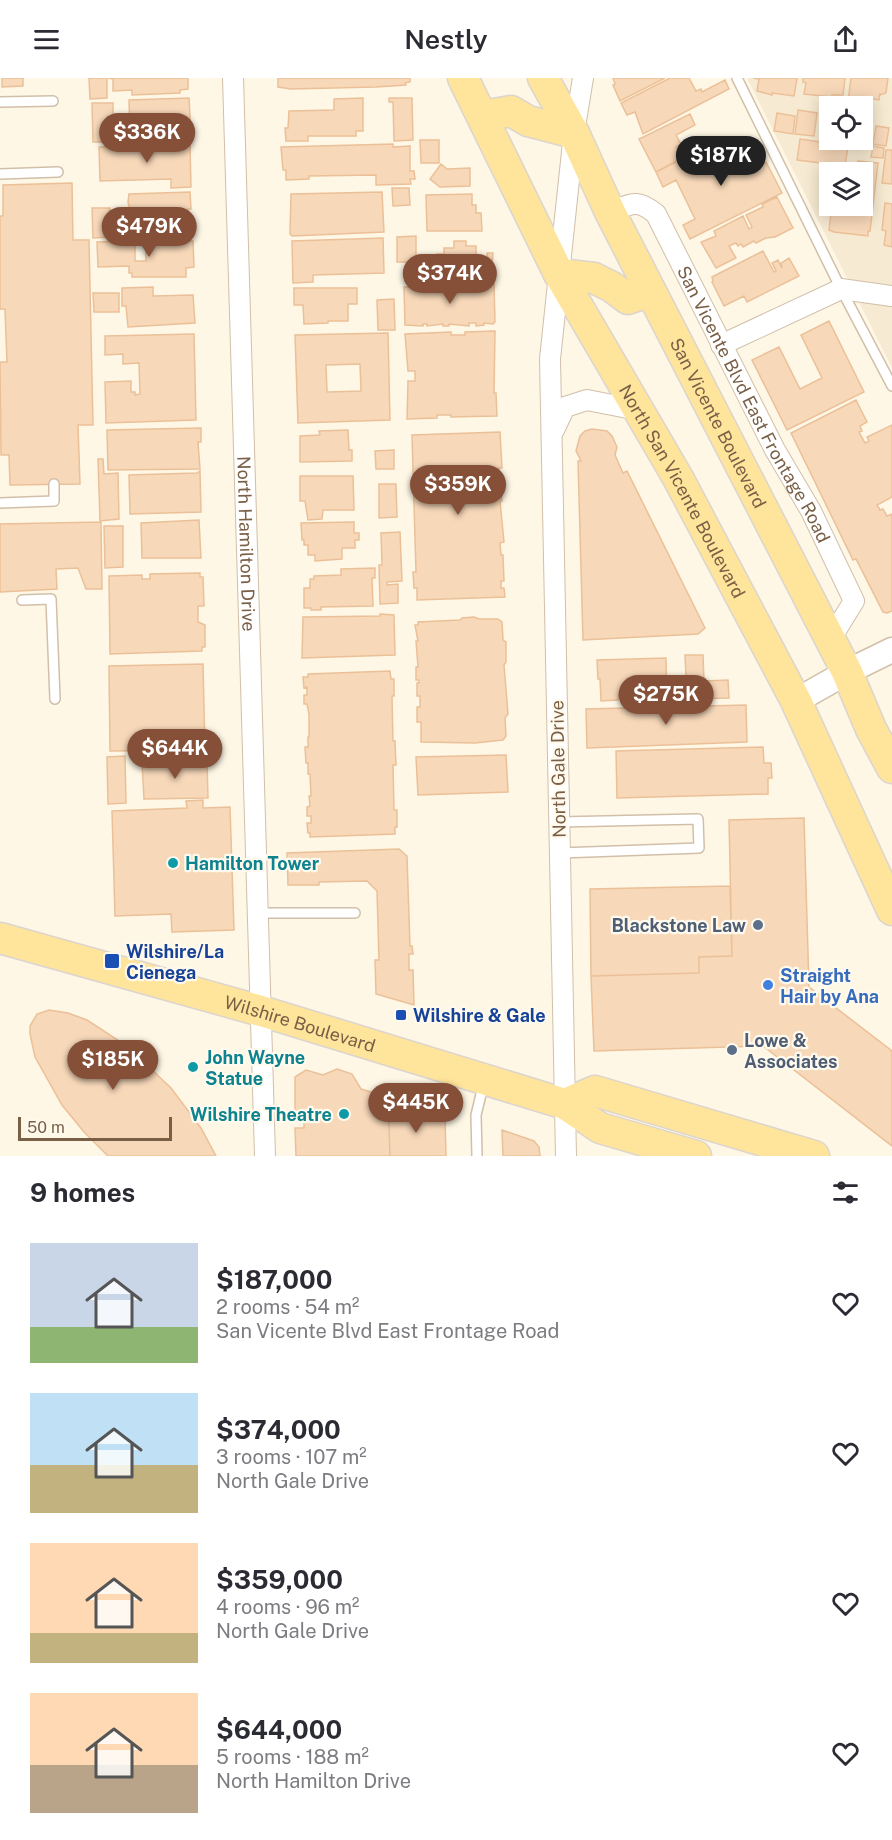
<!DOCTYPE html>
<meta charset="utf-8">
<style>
:root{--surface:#fff;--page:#f7f7f7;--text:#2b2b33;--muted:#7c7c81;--accent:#854f38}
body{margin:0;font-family:"Public Sans",sans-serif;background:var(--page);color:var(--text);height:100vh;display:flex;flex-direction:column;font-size:22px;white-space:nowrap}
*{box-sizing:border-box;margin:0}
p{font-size:20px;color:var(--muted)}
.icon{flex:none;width:33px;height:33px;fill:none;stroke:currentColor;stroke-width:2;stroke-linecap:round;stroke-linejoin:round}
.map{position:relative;height:1078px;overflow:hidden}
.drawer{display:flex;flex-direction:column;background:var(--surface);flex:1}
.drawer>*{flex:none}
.controls{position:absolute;left:819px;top:18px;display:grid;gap:12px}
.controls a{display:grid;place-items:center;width:54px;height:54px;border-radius:0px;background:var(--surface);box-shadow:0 3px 15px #0003;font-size:30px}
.scale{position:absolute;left:18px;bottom:15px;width:154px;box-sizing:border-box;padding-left:6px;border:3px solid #7a5f47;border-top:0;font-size:16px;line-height:21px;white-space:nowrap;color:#7a5f47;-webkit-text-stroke:4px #fffaed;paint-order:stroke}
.price{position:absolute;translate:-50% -51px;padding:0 14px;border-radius:21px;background:var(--accent);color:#fff;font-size:20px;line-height:39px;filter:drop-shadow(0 2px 3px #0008)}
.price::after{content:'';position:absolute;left:50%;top:36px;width:18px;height:14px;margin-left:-9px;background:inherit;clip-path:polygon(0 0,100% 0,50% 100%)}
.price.on{background:#222;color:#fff}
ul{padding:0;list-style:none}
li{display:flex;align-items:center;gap:18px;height:150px;padding:0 30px}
li span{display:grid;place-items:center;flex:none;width:168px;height:120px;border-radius:0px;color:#555}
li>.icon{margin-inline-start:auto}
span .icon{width:72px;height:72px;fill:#fffc;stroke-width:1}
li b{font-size:26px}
h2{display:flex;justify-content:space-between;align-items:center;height:72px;padding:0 30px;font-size:26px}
header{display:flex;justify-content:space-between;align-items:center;height:78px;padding:0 30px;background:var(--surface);font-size:27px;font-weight:600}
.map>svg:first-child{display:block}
.residential{fill:#f7ead2;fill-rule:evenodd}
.building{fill:#f7d8b9;stroke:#ebc098;stroke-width:1.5;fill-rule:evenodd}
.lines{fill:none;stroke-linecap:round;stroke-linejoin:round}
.service-casing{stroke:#d1bfa9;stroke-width:12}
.minor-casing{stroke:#d1bfa9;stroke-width:22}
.tertiary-casing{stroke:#d1bfa9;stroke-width:27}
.primary-casing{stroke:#dcd5cf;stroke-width:33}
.service{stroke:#fff;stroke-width:9}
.minor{stroke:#fff;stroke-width:20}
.tertiary{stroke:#fff;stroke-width:24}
.primary{stroke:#ffe49b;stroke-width:30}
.culture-dot{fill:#0f9aa8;stroke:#fffaed;stroke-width:2}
.service-dot{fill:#5c6f8a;stroke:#fffaed;stroke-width:2}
.transit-dot{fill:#1a4fb4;stroke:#fffaed;stroke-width:2}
.shop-dot{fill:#3f7fe0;stroke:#fffaed;stroke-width:2}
.labels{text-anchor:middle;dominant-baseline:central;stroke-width:4.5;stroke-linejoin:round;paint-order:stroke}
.street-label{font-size:18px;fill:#7a5f47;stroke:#fffaed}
.culture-label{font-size:18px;font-weight:bold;fill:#0d838f;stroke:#fffaed;text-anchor:start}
.service-label{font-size:18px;font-weight:bold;fill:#4e5e75;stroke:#fffaed;text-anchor:end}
.transit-label{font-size:18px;font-weight:bold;fill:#164399;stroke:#fffaed;text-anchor:start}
.shop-label{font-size:18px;font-weight:bold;fill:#366cbe;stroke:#fffaed;text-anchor:start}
</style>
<header><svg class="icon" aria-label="menu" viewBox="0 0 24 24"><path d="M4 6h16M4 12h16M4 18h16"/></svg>Nestly<svg class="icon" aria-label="share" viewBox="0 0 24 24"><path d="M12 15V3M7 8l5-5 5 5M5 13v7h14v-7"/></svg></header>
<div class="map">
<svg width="892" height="1078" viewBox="0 0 892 1078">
<rect width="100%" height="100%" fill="#fef7e5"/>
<path class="residential" d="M747 0H892V290ZM830 28H862V62H830ZM830 94H862V128H830Z"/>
<path class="building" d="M2 0H23V8L2 9Z
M89 0H107V20L90 21Z
M108 0H188V11L180 12V15L132 17V12L113 13V1Z
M278 0H410V4L405 5 406 7 376 9 291 11 278 9Z
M613 0H665L620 23 613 7 615 6Z
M670 0H689L696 13 701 11 702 14 725 2 729 11 643 56 635 34 627 37 621 25Z
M753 0H797L794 18 772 15V17L757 13 759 1Z
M803 0H845L843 17H832V19L804 16 806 5 803 4Z
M851 0H888L886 15 880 17V15L879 22 864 20V26L848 24Z
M189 20 191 57 130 59 129 22Z
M363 20V53H356V58H308V63H286L285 50H288L289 33 334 32V21Z
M389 20H412L413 62 394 63 393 24H389Z
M92 25H113V64H93Z
M798 32 817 35 814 58 795 56Z
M777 35 795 38 793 56 774 53Z
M690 36 695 47 676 57 681 66 676 69 682 80 656 94 639 61Z
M876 48 889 50 886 68 873 66Z
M800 61 848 68 845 88 797 82Z
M420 62H439V85H421Z
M752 65 762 85 766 84 782 115 690 161 683 147 695 141 676 102 663 109 656 94 697 73 702 84 690 90 692 95Z
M393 66V69L410 68V93H414L415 101H410L411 106 376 107V97L309 98V101L286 102V92H283L281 69Z
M190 67 191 109 171 110V101L100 103 99 69Z
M873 68 884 70 883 80 871 79Z
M886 72H892V106L882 105Z
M858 83 878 85 870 153H868V158L834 154 829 152 832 128H830H862V94H856Z
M441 86 447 91 470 90V108L440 109 430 101Z
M72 105 73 162H89L93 347H78L80 406 10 407 9 377H1L0 284H7L5 231H0V138H3V107Z
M392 110H409L410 127 393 128Z
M190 114 191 131H187V141H182V155H168V146L134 147V133H130L128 124 129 116Z
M382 114 384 154 292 158 290 156 291 116Z
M472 116V127H476V135H481L482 153H427L426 117Z
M777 119 793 150 775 159 766 160 756 165 754 163 743 169 741 166 738 168 736 165 729 168 736 180 716 190 701 164 716 158 714 153 743 138 749 151 752 149 746 137 763 129 762 126Z
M885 125 892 126V169L884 167 886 153 882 152Z
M92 130H110L111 159 93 160Z
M416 158V184H397V159Z
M188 160V163H193L194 189 186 190V199H132V195H129V188L98 189 97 164 135 163V183H146V165H177L176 161Z
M383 160 384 195 313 197V204L293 205 292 163Z
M454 163H466V168H476V181H487V175H493L491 200 455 198V190H446V196H430V185H437V176H444V170H454Z
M763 173 774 194 776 193 772 185 778 182 782 190 781 185 789 180 799 198 747 224 744 218 724 228 712 204 713 203 712 199Z
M494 206 495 244 493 246 484 245V247L476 248V245H469V248L449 246V248H443V246L427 248V246H423V248L405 247 404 209Z
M153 209V218L193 217 195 245 128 249 126 228H122V210Z
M294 210H357V226H348V243H328V245L304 246 303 227H294Z
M93 215H119V234H94Z
M394 221 395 252H378L377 222Z
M829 243 864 314 787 352 752 282 779 269 800 311 822 300 801 257Z
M495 253 494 315H496L497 338 451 339V337H437V340L407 341 408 303H415V293H408L405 256 451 254V257H465V254Z
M388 255 390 342 298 345 295 257ZM360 286 361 313 327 314 326 287Z
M194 256 196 342 106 345 105 304 131 303V314H135V317L140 316 139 285 123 286V276L105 277V258Z
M856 322 867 344 860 348 862 353 859 354 865 365 869 363 867 359 892 347V419L877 427 880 432 883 431 887 438 892 436V533L887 535 883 534 856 481 853 482 791 355Z
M201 350V364H198L200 391 108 392 107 352Z
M592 351 607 353 612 358 617 369 615 377 623 395 627 393 705 550 698 556 583 562 578 383H581L576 373 580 358 585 353Z
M348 352 349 372H352V383L300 384V358L320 357 319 353Z
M500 354 502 390H499L502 423H500L504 464 500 465 501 477H503L504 503H501V510H504L505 519 417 522V510H414L413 494H416L412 357Z
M394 372V391H376L375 373Z
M98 381H103L104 396 118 395 119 441 100 443Z
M200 393 201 434 130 436 129 397 197 395Z
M300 398H353L354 432H323L322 441 308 442 305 423H300Z
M379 406H396L397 439 379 440Z
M199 442 201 480H142L141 445Z
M101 444 102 511H86L78 490 56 491 57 511 0 514V446Z
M354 444V455H359V462H355V470H342V481L315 483V477H308V467H304V462H302L301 445Z
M104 448H123V489L105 490Z
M400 454 402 503 387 504V507L398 506V525L380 526 379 487H382L381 455Z
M375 490V500H372L373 528 321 529V532H311V530H304V510H310V501H314V498L341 497V491Z
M200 495V499H203L204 528H198V544L205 547V569H202V573L110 576 109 498 142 497V501H150V496Z
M380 536 394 537 395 577 302 580 303 539 380 538Z
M474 539 479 541H498L502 544 503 562 506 564V584L504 587 508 636 505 640 506 658 503 662 475 665 421 664V644H417V629H420V618H417V605H419V602H416V589H418L416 563H418L415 547H418V544L460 542 462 540Z
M685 577H703L704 603 728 602 729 620 687 621Z
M666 580 667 622H644V621H641V614L619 615 618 622 601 623 600 601H598L597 582Z
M203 586 205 672 110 673 109 588Z
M390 593 391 601H394V618H392L393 663H395L396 687H393L394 732H397V749H395V756L310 759V755H308L307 745H311V738H307V729L310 728 309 718H311L310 696H308V685H306L305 669H308V659H309V636L307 626H304V617H307V609L304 610 303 599H308V596Z
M746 627 747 664 587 670 586 631Z
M763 669 764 685H771L772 700H768V716L617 720 616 673Z
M506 677 508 714 418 717 416 679Z
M125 678 126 725 108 726 107 679Z
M207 683 208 720 144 721 142 685Z
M203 722V730L230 729 234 852 172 854 171 836 115 838 112 733 187 730 186 723Z
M804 740 809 909 892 973V1068L763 968 594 973 591 898 699 895V879L732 878 729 742Z
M399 771 407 778 410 868H412L413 876H409V892H413L414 927 376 916 375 882H379L377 813 367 803 319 804V807H288L287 775Z
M730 808 732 878 699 879V895L591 898 590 811Z
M49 932 68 935 87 942 127 968 171 1010 201 1050 216 1078H108L84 1054 62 1027 35 979 30 956V948L37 936Z
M337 991 352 996 361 1011 388 1019 390 1078H296L295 1050H304V1039L295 1034V999L306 992 323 997Z
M398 1022H400V1040L445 1039 446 1078H390L388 1023Z
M502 1052 534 1063 539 1069 540 1078H503Z"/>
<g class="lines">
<g class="service-casing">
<path id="service" d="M737 0 841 211 892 308
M0 24 53 23
M0 96 58 94
M0 425 54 423V406
M22 522 51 521 55 621
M559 744 698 741 699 770 560 775
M259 835H355
M477 1078 476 1037 484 1004"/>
</g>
<g class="minor-casing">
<g id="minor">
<path id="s1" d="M233 0 265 1078"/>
<path id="s2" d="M610 134C631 126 637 120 656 136L775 372 811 433 854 523 830 562"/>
<path d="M721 267 841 211 892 218"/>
<path d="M553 354 565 329 587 322 638 332"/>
<path d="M566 1078 550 281 574 55 583 0"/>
</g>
</g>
<g class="tertiary-casing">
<path id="tertiary" d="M796 623 847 594 892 572"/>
</g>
<g class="primary-casing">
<g id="primary">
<path id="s3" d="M463 0 559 196 678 400 796 623 892 832"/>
<path id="s4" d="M543 0 574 55 610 134 847 594 871 651 892 690"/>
<path d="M482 38 511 33 528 43 574 55"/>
<path d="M559 196 594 200 612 209 628 221 650 213"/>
<path id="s5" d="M0 860 261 933 565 1026 600 1050 696 1078"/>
<path d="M565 1026 595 1013 814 1078"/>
</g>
</g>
<use href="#service" class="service"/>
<use href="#minor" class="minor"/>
<use href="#tertiary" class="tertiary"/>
<use href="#primary" class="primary"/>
</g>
<g class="culture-dot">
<circle cx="173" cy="785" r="6"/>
<circle cx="193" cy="989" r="6"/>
<circle cx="344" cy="1036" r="6"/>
</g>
<g class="service-dot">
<circle cx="758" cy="847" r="6"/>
<circle cx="732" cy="972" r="6"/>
</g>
<g class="transit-dot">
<rect x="104" y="875" width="16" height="16" rx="3"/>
<rect x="395" y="931" width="12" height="12" rx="3"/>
</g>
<circle class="shop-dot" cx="768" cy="907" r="6"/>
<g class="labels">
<g class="street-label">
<text stroke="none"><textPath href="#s2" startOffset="264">San Vicente Blvd East Frontage Road</textPath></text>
<text stroke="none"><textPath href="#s4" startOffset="387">San Vicente Boulevard</textPath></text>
<text stroke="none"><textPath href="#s3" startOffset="468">North San Vicente Boulevard</textPath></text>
<text stroke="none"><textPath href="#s1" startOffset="466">North Hamilton Drive</textPath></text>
<text transform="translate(558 691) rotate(-91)">North Gale Drive</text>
<text stroke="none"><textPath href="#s5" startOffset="312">Wilshire Boulevard</textPath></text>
</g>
<g class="culture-label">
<text x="185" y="785">Hamilton Tower</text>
<text x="205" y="979">John Wayne<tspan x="205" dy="21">Statue</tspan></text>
<text x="332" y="1036" text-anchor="end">Wilshire Theatre</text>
</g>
<g class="service-label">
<text x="746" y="847">Blackstone Law</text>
<text x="744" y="962" text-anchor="start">Lowe &amp;<tspan x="744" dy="21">Associates</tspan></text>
</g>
<g class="transit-label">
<text x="126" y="873">Wilshire/La<tspan x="126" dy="21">Cienega</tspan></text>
<text x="413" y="937">Wilshire &amp; Gale</text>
</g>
<g class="shop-label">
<text x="780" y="897">Straight<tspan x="780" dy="21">Hair by Ana</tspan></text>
</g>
</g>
</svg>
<div class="controls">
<a><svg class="icon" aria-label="locate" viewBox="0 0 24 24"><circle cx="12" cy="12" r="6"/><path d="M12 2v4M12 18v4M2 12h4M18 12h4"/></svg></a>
<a><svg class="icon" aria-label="layers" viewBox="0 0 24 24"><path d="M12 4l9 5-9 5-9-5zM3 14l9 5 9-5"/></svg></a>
</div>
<div class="scale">50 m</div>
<b class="price" style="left:147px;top:86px">$336K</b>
<b class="price on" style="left:721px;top:109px">$187K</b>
<b class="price" style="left:149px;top:180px">$479K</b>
<b class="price" style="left:450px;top:227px">$374K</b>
<b class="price" style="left:458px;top:438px">$359K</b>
<b class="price" style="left:666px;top:648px">$275K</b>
<b class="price" style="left:175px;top:702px">$644K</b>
<b class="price" style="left:113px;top:1013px">$185K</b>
<b class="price" style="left:416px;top:1056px">$445K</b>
</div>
<section class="drawer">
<h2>9 homes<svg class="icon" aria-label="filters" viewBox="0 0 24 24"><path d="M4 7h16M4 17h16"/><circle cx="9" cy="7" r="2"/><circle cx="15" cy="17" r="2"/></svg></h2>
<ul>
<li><span style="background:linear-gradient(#c9d6e8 70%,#8fb573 0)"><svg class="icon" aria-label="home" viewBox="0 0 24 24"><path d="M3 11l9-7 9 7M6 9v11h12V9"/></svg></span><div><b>$187,000</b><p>2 rooms · 54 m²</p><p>San Vicente Blvd East Frontage Road</p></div><svg class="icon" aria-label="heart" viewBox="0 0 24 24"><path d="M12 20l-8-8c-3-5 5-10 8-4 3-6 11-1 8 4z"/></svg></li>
<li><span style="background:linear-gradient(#bfe0f5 60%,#c2b280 0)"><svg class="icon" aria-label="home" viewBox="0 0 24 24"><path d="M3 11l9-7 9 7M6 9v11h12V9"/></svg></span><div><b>$374,000</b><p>3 rooms · 107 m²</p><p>North Gale Drive</p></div><svg class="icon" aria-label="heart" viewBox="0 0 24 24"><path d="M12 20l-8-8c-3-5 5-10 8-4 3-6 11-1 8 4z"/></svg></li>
<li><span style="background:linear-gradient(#ffd9b3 75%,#c2b280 0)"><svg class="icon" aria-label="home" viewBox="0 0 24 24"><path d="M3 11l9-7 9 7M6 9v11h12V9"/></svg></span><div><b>$359,000</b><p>4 rooms · 96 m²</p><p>North Gale Drive</p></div><svg class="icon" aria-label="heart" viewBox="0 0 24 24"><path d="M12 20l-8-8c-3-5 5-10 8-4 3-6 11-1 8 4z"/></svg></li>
<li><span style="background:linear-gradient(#ffd9b3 60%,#b9a48a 0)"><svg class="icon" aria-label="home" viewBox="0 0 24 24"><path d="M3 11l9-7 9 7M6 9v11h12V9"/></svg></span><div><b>$644,000</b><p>5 rooms · 188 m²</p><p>North Hamilton Drive</p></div><svg class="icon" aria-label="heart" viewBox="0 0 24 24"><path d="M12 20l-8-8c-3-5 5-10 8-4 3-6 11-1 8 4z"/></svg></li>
</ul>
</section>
